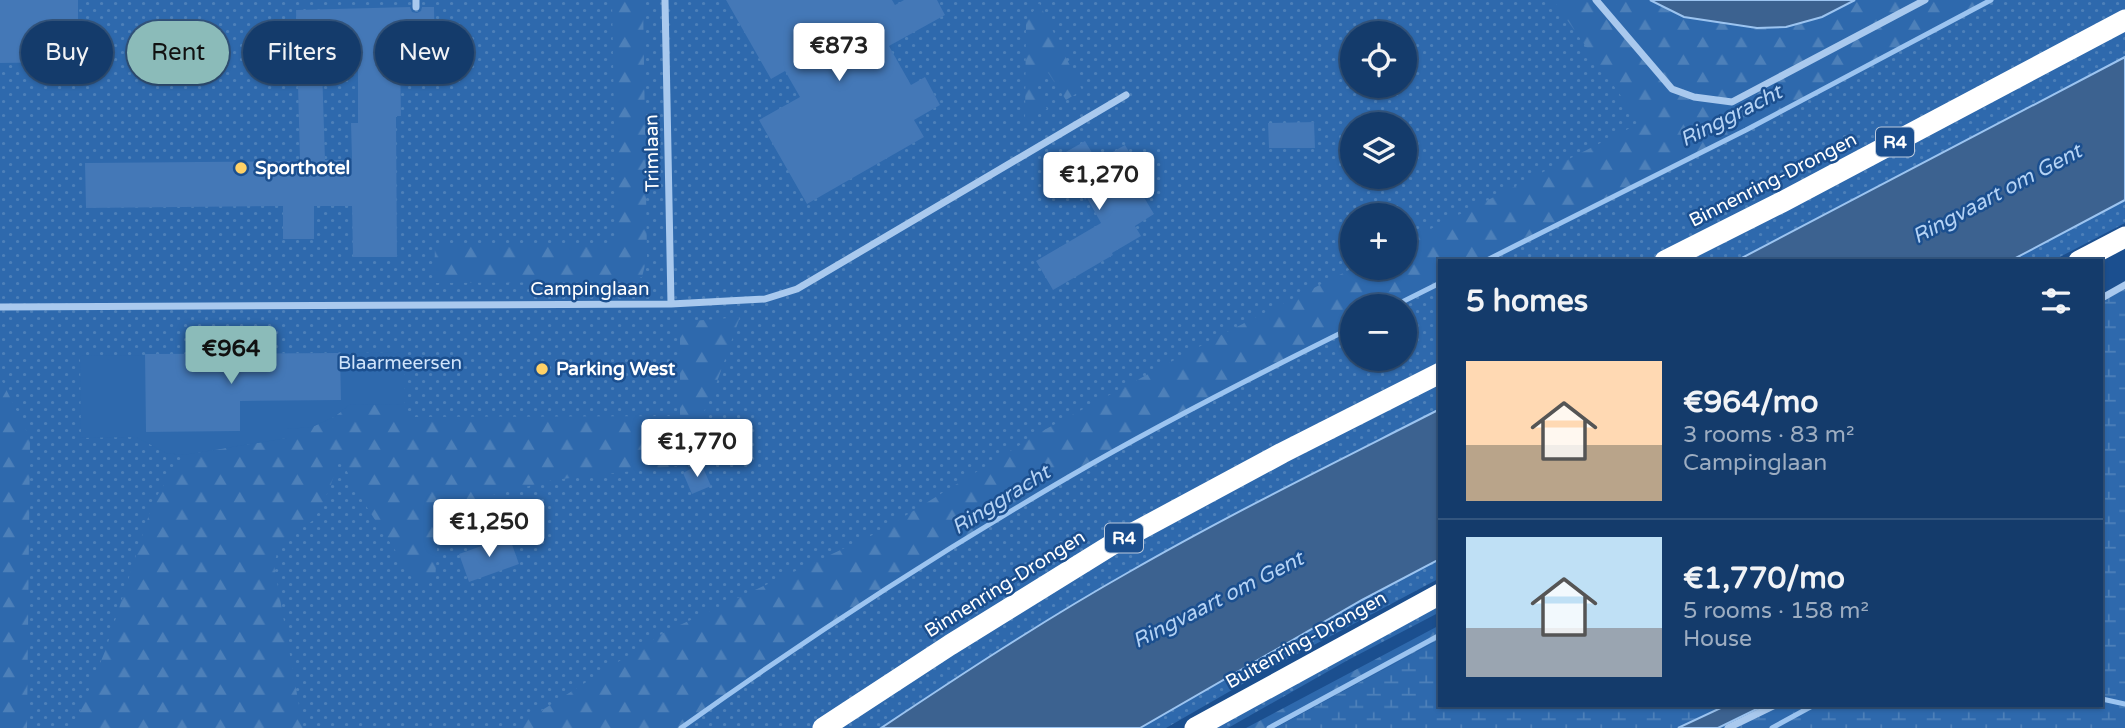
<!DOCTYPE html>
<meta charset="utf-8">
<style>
:root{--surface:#143b6b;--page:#214673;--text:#f1f3f6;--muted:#9dadc1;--line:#33557e;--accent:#8bbbb9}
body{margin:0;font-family:"Varela Round",sans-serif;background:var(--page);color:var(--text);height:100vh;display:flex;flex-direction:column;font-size:26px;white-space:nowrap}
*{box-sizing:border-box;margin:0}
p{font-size:23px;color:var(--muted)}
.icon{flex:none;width:38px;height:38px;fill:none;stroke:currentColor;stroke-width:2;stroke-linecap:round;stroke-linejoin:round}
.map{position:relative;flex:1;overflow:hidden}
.side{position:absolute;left:1438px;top:259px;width:665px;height:448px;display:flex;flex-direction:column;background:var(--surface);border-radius:0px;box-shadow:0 2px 5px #0004,0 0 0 2px var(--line)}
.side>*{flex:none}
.banner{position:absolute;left:21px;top:21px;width:665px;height:63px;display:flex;gap:14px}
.tools{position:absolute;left:1340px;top:21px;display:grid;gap:14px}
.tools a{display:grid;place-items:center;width:77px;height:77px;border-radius:50%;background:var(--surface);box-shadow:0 2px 5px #0004,0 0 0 2px var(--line);font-size:35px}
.price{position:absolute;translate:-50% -60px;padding:0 16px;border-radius:7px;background:#fff;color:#222;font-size:23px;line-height:46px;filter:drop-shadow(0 2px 4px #0008)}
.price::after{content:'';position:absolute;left:50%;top:42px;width:21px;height:16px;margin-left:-10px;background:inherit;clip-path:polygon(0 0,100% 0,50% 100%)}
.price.current{background:var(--accent);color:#111}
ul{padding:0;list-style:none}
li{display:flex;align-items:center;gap:21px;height:175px;padding:0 28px}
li+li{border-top:2px solid var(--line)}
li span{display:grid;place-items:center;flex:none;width:196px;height:140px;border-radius:0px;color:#555}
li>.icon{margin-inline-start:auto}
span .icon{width:84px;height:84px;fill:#fffc;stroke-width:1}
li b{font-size:30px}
h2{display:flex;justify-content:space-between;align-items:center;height:84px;padding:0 28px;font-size:30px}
.pill{padding:0 24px;border-radius:32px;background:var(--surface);box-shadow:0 2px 5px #0004,0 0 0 2px var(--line);font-size:24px;line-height:63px}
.pill.current{background:var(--accent);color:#111}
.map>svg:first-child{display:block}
.grass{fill:url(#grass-dots);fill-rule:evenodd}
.forest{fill:url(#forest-firs)}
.wetland{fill:url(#wetland-marsh)}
.garden{fill:#2e69ad}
.water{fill:#3c6290;stroke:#9cc4f0;stroke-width:2}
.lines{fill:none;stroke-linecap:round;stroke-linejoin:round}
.stream{stroke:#9cc4f0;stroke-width:5}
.building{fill:#4478b7;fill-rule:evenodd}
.street{stroke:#a9c9ee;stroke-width:7}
.highway{stroke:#fff;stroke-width:21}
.poi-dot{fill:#ffd166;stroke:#1b4f8f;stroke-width:2.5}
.labels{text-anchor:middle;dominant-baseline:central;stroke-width:5;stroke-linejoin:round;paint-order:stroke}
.shield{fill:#1b4f8f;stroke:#bbcadd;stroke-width:2}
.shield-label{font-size:18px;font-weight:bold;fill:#fff}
.street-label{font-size:19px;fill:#fff;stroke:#1b4f8f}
.poi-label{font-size:19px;font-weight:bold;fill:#fff;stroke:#1b4f8f;text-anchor:start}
.park-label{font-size:19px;fill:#cfe3fa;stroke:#1b4f8f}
.water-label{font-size:21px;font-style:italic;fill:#b5d3f5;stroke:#1b4f8f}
</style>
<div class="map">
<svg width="2125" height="728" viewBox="0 0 2125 728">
<defs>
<pattern id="grass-dots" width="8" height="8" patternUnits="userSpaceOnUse" patternTransform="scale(1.75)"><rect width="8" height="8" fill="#2e69ad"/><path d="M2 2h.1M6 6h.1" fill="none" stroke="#4d80b9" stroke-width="1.8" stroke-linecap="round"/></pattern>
<pattern id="forest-firs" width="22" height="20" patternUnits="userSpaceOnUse" patternTransform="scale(1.75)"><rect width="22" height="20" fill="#2e69ad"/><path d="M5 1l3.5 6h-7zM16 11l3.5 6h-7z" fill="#4d80b9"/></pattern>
<pattern id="wetland-marsh" width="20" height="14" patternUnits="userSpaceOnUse" patternTransform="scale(1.75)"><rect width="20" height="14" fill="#2e69ad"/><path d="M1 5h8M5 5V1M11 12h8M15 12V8" fill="none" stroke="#4d80b9"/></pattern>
</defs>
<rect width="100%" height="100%" fill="#1b4f8f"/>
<path class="grass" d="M0 0H2125V57L1736 261H1440V409C1336 462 1230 514 1129 572 1044 620 962 674 881 728H0ZM1353 33H1405V86H1353ZM1353 124H1405V177H1353ZM1353 215H1405V268H1353ZM1353 306H1405V359H1353Z
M2125 200V223L2052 261H2010Z
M1440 559V578L1265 671 1166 728H1140L1362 600Z
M1440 605V612L1348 660 1228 728H1215Z"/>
<path class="forest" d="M612 0H643L647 257 642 277 629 282 434 283 435 246 599 247 611 244 616 233Z
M1553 0H1650L1684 17 1757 28 1822 17 1855 0H1991L1746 130 1485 261H1440V283L1394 306H1353V327L1245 381 1072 474 907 577 736 689 681 728H514L665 632 879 532 1046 429 1221 335 1353 268H1405V242L1640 123Z
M1039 3 1082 90 1066 100 1047 71 1033 84 1047 109 1025 122 1026 22Z
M740 317 713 393 677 466 553 480 473 500 438 536 435 581 423 586 414 579 362 500 340 458 329 490 314 520 285 537 278 549 274 565 303 728H73L106 649 153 502 183 455 287 438V429L312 427 334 417 349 405 404 404 405 417 680 416V322Z
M0 377 30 438 27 728H0Z
M1440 625V639L1275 728H1246Z"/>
<path class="wetland" d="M2125 289V728H1275L1440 639V705H2102V301Z"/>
<path class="garden" d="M404 352V404L349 405 334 417 312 427 287 429V438L183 455 166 453 136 437 81 438 80 356Z"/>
<path class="water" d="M1650 0H1855L1822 17 1786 27 1757 28 1684 17Z
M2125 57V200L2010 261H1736Z
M1440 409V559L1362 600 1140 728H881C962 674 1044 620 1129 572 1230 514 1336 462 1440 409Z
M1727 705H1765L1718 728H1678Z"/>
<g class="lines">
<path class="stream" d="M1485 261 1746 130 1991 0
M1394 306 1440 283
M2102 699 2125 704
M681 728C807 638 938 553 1072 475 1163 422 1258 374 1353 327
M1269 728 1440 635
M1772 728 1814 705"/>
</g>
<path class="building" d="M0 0H78V62L0 63Z
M726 0H892L895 5 904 0H937L945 15 889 46 911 85 925 77 940 105 914 120 924 137 807 204 759 120 800 97 785 71 771 79Z
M410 7 412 12 417 13 421 11 422 7H434L435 53H400L401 116H396L397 257H353L352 206H314V239H283V206L86 208 85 163 300 161 296 10ZM358 65V123H351L352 160H325L322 66Z
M1314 122 1315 148H1269L1268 123Z
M1085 141 1097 161 1125 145 1139 168 1130 174 1154 214 1135 226 1141 236 1112 253 1113 255 1053 290 1036 261 1101 223 1087 198 1085 200 1059 156Z
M340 353 341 400 240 401V431L146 432 145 354Z
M701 463 711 486 692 494 683 473Z
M509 536 519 564 469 582 459 554Z"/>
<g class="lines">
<path class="street" d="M416 0V7
M665 0 671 304
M1596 0 1672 89 1694 97 1732 102 1925 0
M2102 298 2125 285
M0 307 671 304 765 299 797 289 1126 95
M1728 728 1775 705"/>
<path class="highway" d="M1665 261 1782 202 2125 20
M2079 261 2125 237
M823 728 950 645 1113 544 1282 453 1440 373
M1195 728 1440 594"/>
</g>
<g class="poi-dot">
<circle cx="241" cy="168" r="7"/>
<circle cx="542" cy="369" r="7"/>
</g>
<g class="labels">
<g class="shield">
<rect x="1876" y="127.5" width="38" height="29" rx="5"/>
<rect x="1105" y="523.5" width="38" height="29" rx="5"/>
</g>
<g class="shield-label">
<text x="1895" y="142">R4</text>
<text x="1124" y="538">R4</text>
</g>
<g class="street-label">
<text transform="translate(652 153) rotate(-91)">Trimlaan</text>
<text transform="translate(1773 180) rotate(-27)">Binnenring-Drongen</text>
<text x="590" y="289">Campinglaan</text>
<text transform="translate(1005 584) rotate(-32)">Binnenring-Drongen</text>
<text transform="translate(1306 640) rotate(-29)">Buitenring-Drongen</text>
</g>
<g class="poi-label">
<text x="255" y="168">Sporthotel</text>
<text x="556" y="369">Parking West</text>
</g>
<g class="park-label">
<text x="400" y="363">Blaarmeersen</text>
</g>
<g class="water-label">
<text transform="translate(1731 116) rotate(-27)">Ringgracht</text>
<text transform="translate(1997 194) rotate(-28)">Ringvaart om Gent</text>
<text transform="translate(1001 500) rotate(-32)">Ringgracht</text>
<text transform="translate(1218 600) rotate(-27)">Ringvaart om Gent</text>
</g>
</g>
</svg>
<div class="tools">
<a><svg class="icon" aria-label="locate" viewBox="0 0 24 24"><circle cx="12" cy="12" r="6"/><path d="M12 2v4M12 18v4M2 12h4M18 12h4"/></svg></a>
<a><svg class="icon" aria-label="layers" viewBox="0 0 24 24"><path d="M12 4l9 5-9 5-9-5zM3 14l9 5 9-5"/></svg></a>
<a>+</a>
<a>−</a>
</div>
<b class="price" style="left:839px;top:83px">€873</b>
<b class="price" style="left:1099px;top:212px">€1,270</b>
<b class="price current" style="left:231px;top:386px">€964</b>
<b class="price" style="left:697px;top:479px">€1,770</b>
<b class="price" style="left:489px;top:559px">€1,250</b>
<div class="banner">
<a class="pill">Buy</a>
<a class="pill current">Rent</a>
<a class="pill">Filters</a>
<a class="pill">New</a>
</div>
<section class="side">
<h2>5 homes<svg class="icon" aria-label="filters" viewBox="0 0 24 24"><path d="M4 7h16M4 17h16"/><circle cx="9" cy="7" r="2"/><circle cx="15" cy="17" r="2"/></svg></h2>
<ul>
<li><span style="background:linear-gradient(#ffd9b3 60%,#b9a48a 0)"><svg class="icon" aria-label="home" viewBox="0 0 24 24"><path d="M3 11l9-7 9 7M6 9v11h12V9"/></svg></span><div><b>€964/mo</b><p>3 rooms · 83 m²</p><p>Campinglaan</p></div></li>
<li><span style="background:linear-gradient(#bfe0f5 65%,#9aa5b1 0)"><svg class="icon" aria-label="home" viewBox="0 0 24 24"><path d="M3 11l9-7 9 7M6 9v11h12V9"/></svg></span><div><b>€1,770/mo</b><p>5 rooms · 158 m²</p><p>House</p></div></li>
</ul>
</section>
</div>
